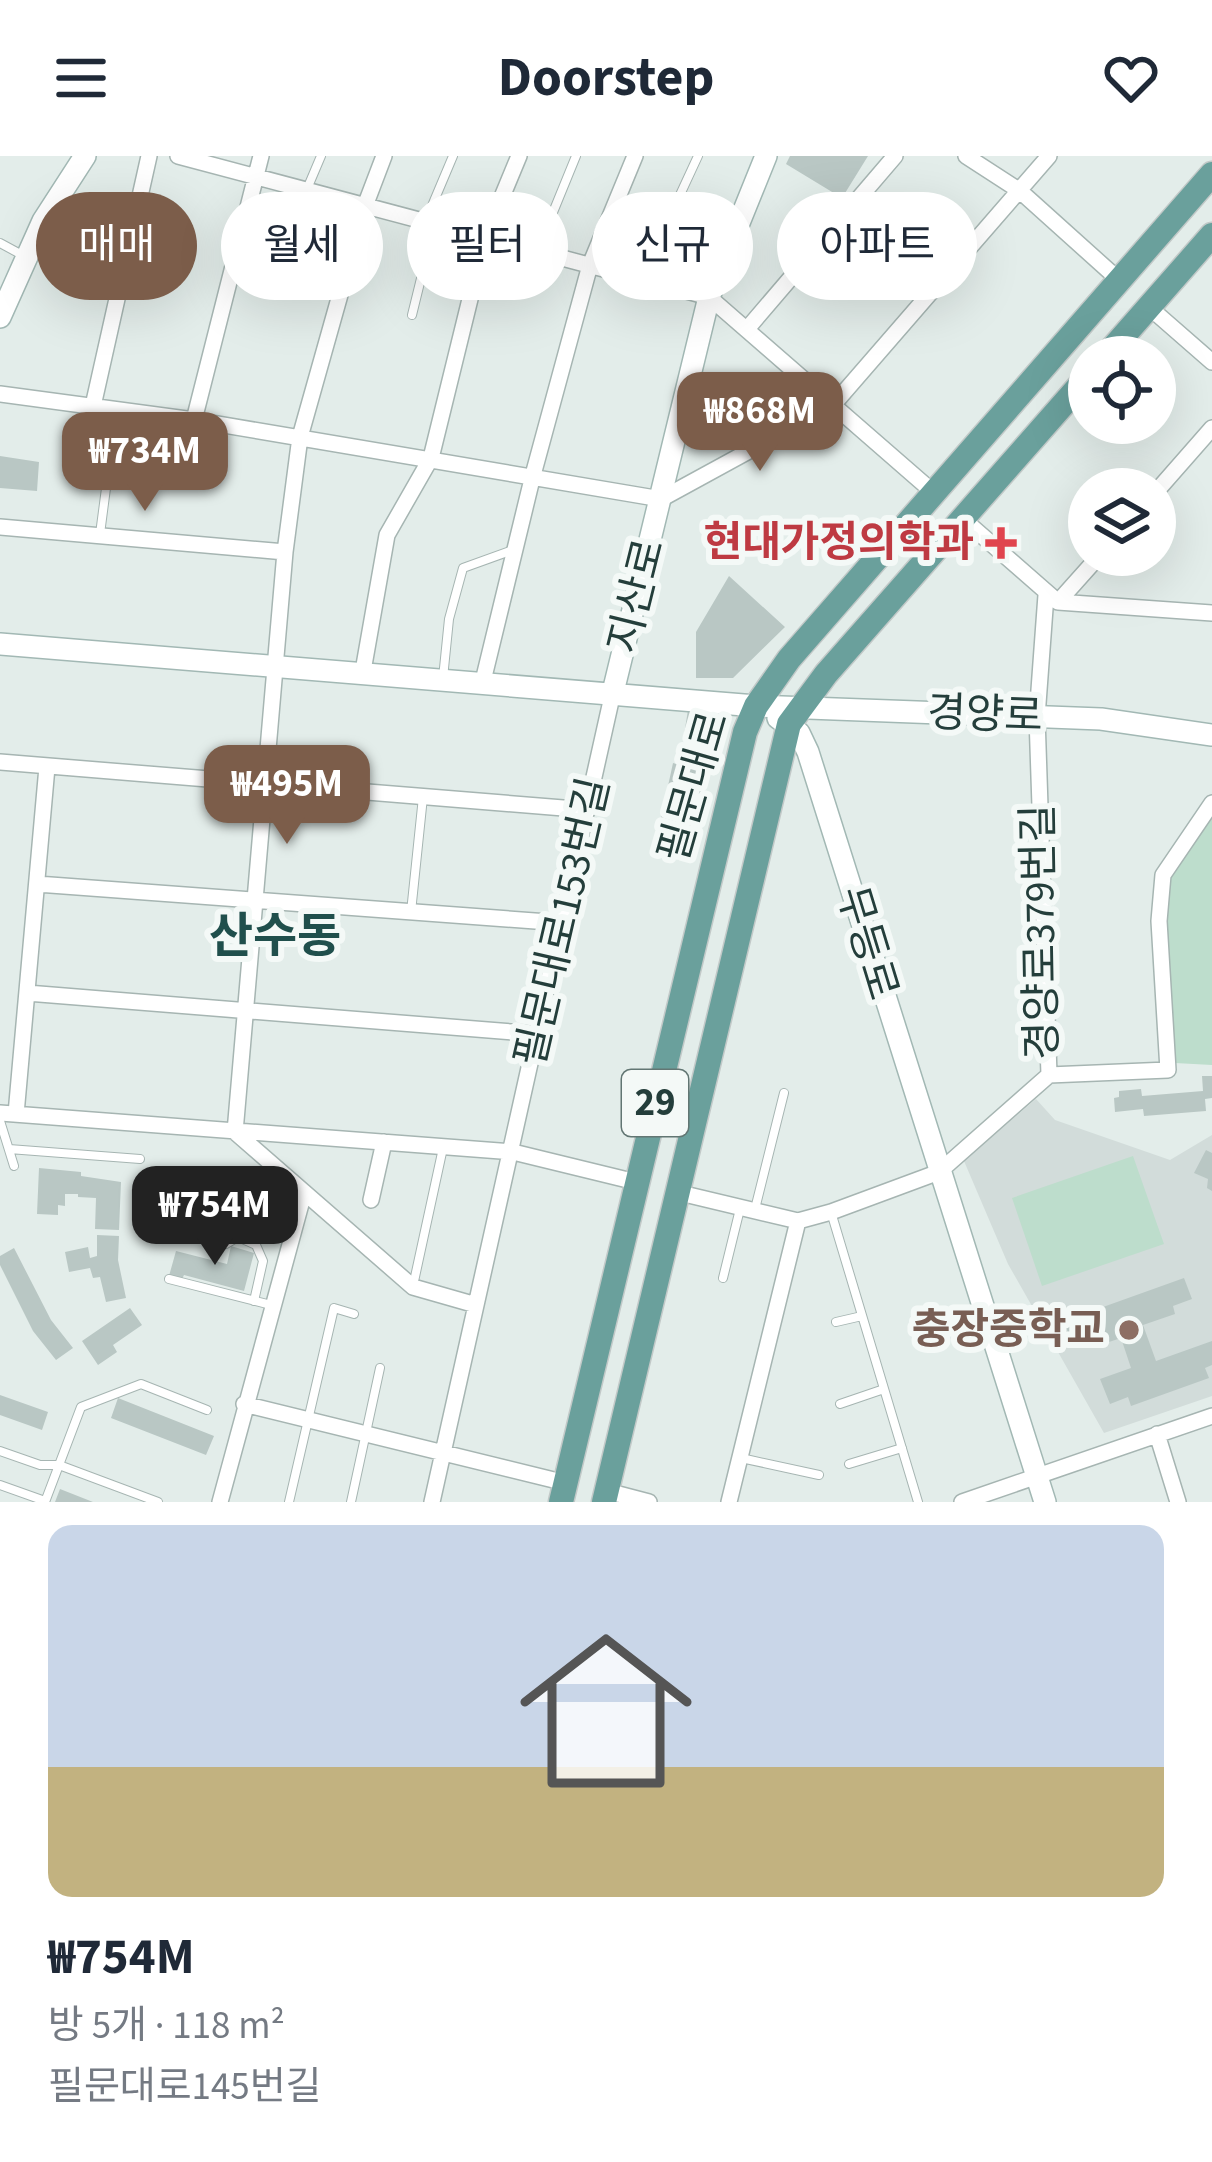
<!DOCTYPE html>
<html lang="ko">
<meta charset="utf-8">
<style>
:root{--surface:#fff;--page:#f2f2f3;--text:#1f2937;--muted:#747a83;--accent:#7c5d4a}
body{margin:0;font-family:"Source Sans 3","Noto Sans KR",sans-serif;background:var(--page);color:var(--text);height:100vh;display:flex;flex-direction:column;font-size:45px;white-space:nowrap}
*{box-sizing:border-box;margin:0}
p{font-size:39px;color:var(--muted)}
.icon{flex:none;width:66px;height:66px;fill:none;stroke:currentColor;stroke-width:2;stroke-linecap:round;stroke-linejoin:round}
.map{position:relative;height:1346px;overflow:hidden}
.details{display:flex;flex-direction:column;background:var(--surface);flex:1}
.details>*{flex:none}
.top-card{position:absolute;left:36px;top:36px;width:1140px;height:108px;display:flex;gap:24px}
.buttons{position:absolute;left:1068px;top:180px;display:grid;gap:24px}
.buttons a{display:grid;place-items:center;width:108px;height:108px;border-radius:50%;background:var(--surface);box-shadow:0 12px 48px #0002;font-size:60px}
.price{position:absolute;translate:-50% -102px;padding:0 27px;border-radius:24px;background:var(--accent);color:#fff;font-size:39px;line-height:78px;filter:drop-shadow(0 3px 6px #0008)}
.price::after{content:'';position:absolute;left:50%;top:72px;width:36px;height:27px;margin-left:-18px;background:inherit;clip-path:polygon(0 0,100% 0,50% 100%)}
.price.current{background:#222;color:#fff}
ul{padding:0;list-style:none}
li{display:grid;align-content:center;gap:24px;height:636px;padding:0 48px}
li span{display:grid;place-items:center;height:372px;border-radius:24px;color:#555}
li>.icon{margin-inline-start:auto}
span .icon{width:216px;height:216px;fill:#fffc;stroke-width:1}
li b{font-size:51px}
.tag{padding:0 42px;border-radius:54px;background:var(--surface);box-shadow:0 12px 48px #0002;font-size:42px;line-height:108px}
.tag.current{background:var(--accent);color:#fff}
header{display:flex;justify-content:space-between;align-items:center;height:156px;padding:0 48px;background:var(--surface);font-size:54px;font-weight:700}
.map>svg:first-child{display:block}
.built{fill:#d2dcda}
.green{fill:#bdddcc}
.building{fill:#b9c7c4}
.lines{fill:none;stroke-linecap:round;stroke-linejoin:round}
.lane-casing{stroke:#a6b5b2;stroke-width:10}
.street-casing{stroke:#a6b5b2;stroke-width:18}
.secondary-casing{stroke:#a2b8b4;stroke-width:24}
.primary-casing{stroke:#c2c9c8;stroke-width:27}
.lane{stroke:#fff;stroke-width:8}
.street{stroke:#fff;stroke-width:15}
.secondary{stroke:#fff;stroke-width:21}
.primary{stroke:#6aa09c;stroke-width:24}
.health-dot{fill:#e0444e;stroke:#f4f9f7;stroke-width:4.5}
.education-dot{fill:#8d6e63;stroke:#f4f9f7;stroke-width:4.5}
.labels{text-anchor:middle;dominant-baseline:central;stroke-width:12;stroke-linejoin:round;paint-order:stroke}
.shield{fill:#f4f9f7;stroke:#627673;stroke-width:3}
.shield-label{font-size:39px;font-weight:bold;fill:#243e3b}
.health-label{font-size:42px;font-weight:bold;fill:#be3a42;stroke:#f4f9f7;text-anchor:end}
.street-label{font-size:42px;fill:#243e3b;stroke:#f4f9f7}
.education-label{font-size:42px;font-weight:bold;fill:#785e54;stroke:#f4f9f7;text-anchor:end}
.quarter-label{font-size:48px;font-weight:bold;fill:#204f4c;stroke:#f4f9f7}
</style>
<header><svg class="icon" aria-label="menu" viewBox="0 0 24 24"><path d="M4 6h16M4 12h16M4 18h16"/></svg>Doorstep<svg class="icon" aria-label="heart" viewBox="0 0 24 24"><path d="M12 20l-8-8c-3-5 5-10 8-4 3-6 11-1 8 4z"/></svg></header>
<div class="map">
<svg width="1212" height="1346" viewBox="0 0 1212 1346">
<rect width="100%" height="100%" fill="#e3edea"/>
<path class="built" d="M1036 943 1055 964 1170 1004 1212 979V1240L1104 1277 1008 1108 964 1005Z"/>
<path class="green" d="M1212 659V909L1175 907 1165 755 1171 717Z
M1133 1000 1164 1088 1042 1130 1012 1042Z"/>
<path class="building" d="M790 0H868L842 42 786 8Z
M0 300 39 306 37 335 0 332Z
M729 420 785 471 733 522H696V476Z
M688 554 714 558 720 575 719 594 683 585Z
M673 607 706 617 693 671 661 662Z
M1202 920H1212V942L1205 943 1206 955 1144 960 1143 953 1115 956 1114 942 1119 941V935L1141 933 1142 940 1203 935Z
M1206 994 1212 997V1035L1207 1032 1208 1023 1194 1017Z
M39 1012 81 1016V1020L121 1026 119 1074 95 1073 96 1042 78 1041V1038H65V1050L58 1049V1059L37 1058Z
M97 1079 119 1080 118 1104 126 1142 106 1146 100 1121 93 1122 90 1112 69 1116 65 1096 88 1091 90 1102 97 1100Z
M231 1090 254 1097 244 1135 184 1119 182 1123 169 1120 176 1095 227 1108Z
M14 1092 51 1164 73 1192 56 1204 33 1175 0 1109V1100Z
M1184 1122 1192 1143 1173 1150 1175 1158 1143 1169 1156 1205 1212 1185V1209L1205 1212 1209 1222 1131 1250 1128 1241 1110 1248 1100 1223 1131 1212 1121 1182 1109 1186 1105 1176 1072 1188 1064 1165Z
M130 1152 142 1169 113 1189 117 1196 98 1209 82 1185Z
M0 1239 48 1256 42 1274 0 1259Z
M118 1242 214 1280 206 1299 111 1262Z
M60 1333 93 1346H55Z"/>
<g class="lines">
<g class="lane-casing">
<path id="lane" d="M307 33 321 0
M426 64 453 0
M0 87 24 100
M538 93 576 0
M641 123 698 0
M412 159 428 94 440 69
M100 378 116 256
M443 522 449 463 463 412 513 394
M411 756 423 641
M0 965 14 1010
M9 993 140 1003
M755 1053 784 937
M831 1056 918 1346
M186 1077 226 1088 238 1081 256 1089 263 1105 254 1145
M723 1122 740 1053
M169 1123 271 1149
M413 1130 443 992
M836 1166 862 1160
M840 1248 884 1233
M0 1295 40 1309H59L158 1346
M741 1302 819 1319
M849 1308 902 1292
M0 1329 45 1345
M45 1346 81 1251 141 1228 207 1254
M289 1346 334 1152 354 1158
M351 1346 380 1212"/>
</g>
<g class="street-casing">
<path id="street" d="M178 0 709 141 933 336
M384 0 365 50 300 281 285 396 235 976 413 1131 476 1149
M966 0 1020 35 1119 124
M1149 151 1212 206
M747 173 895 0
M0 238 194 264 661 343 833 249 1049 0
M93 250 149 0
M194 264 261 0
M1155 337 1212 272
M963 363 1058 446 1212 457
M0 371 285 396
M1046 439 1037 561 1049 919
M1058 446 1100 399
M363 515 387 379 431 302 485 82 519 0
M483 525 533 319 590 109 635 0
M0 606 588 654
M37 728 562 767
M27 837 537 878
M1049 919 1168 914 1159 765 1163 719 1212 647
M0 957 513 996 636 1026
M16 958 47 611
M676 1036 798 1065 831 1056 939 1016 1049 919
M371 1044 384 986
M244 1248 566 1327
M1157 1278 1178 1346
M607 1335 649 1346
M220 1346 304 1037
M432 1346 613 536
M729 1346 798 1065
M962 1346 1212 1260"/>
</g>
<g class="secondary-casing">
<path id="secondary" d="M0 161 43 65 85 0
M0 488 756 550 1101 563 1212 579
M613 536 709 141 766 0
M778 562 799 577 808 596 1045 1346"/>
</g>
<g class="primary-casing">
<path id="primary" d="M1105 201 1212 79
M561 1346 745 576 756 550 789 503 1212 18
M604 1346 789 568 826 518 1089 219"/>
</g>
<use href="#lane" class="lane"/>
<use href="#street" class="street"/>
<use href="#secondary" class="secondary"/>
<use href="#primary" class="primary"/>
</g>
<path class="health-dot" d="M995 369h12v12h12v12h-12v12h-12v-12h-12v-12h12z"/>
<circle class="education-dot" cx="1129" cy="1174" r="12"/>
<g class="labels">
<rect class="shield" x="622" y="914" width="66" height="66" rx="9"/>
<g class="shield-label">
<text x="655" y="947">29</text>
</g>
<g class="health-label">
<text x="974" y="387">현대가정의학과</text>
</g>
<g class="street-label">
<text transform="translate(637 440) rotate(-76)">지산로</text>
<text transform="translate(985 559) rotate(2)">경양로</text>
<text transform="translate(694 631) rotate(-74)">필문대로</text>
<text transform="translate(563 766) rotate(-77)">필문대로153번길</text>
<text transform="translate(1041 776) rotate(-91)">경양로379번길</text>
<text transform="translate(867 787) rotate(73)">무등로</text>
</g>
<g class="education-label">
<text x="1105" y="1174">충장중학교</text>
</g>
<g class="quarter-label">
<text x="275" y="781">산수동</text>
</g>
</g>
</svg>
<div class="buttons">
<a><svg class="icon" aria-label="locate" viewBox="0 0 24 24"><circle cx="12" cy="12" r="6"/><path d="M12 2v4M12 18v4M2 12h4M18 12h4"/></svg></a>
<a><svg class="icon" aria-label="layers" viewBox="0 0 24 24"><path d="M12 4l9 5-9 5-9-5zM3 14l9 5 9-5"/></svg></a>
</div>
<b class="price" style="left:760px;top:318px">₩868M</b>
<b class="price" style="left:145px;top:358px">₩734M</b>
<b class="price" style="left:287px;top:691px">₩495M</b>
<b class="price current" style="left:215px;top:1112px">₩754M</b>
<div class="top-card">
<a class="tag current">매매</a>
<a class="tag">월세</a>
<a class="tag">필터</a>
<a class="tag">신규</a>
<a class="tag">아파트</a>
</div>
</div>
<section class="details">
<ul>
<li><span style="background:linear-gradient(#c9d6e8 65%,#c2b280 0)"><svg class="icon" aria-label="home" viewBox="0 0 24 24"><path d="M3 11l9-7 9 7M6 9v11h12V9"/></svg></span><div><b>₩754M</b><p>방 5개 · 118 m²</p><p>필문대로145번길</p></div></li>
</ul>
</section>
